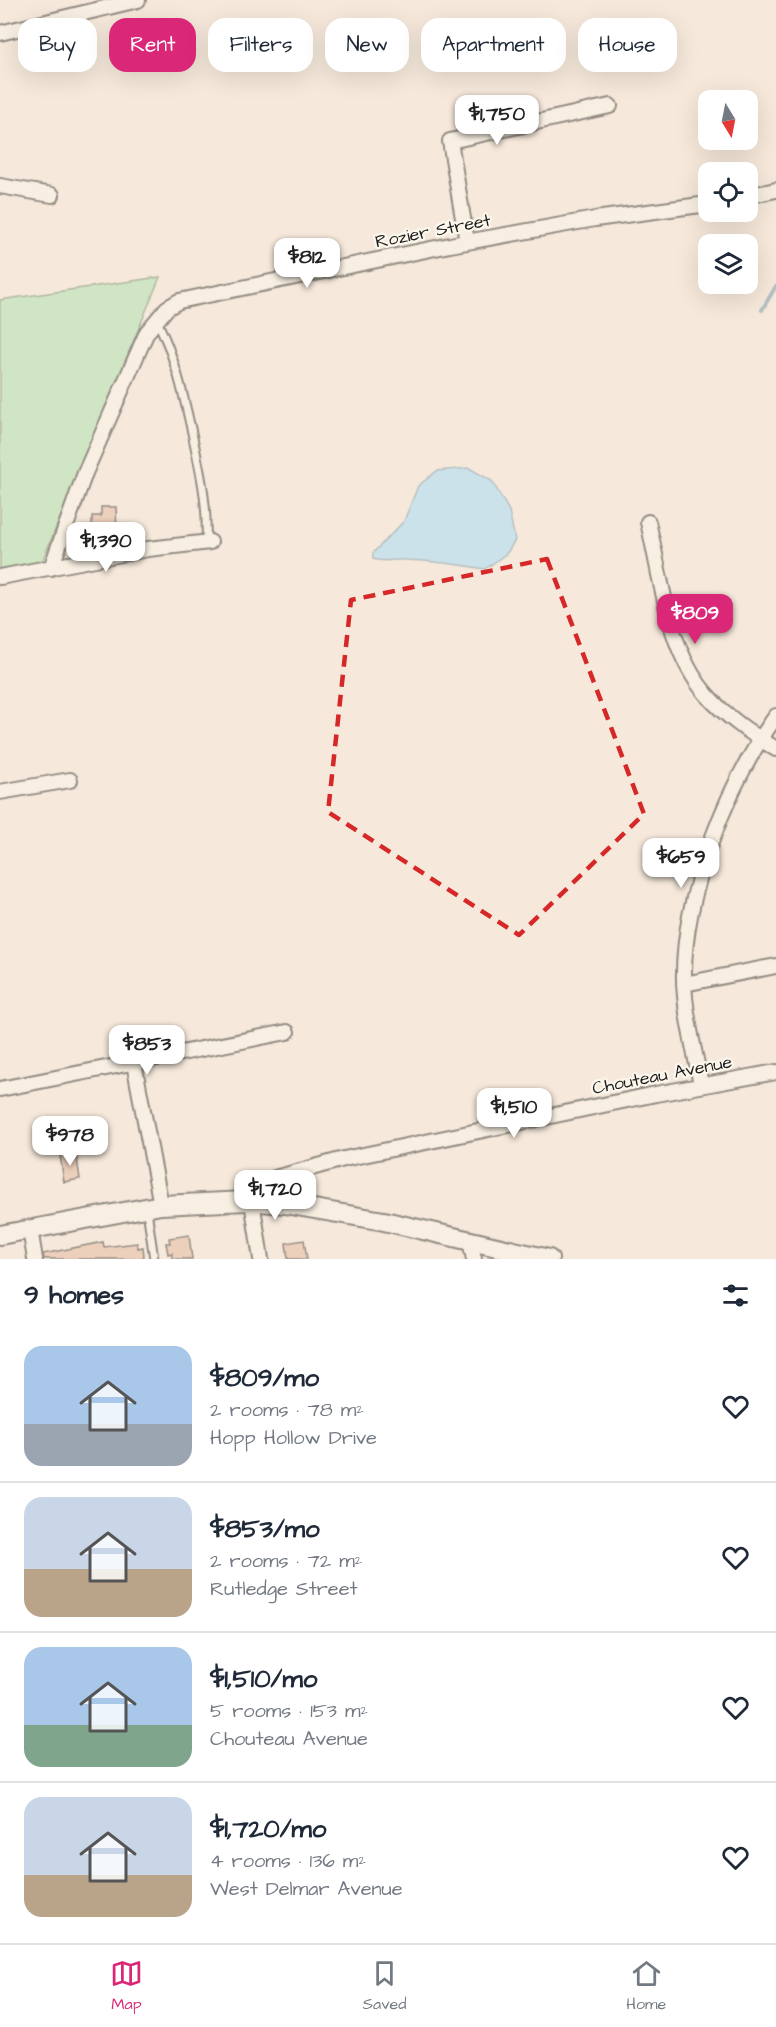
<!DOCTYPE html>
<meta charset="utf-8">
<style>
:root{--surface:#fff;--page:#f6f6f7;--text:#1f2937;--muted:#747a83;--line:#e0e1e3;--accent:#db2777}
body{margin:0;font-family:"Architects Daughter",sans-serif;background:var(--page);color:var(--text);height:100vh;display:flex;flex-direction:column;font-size:22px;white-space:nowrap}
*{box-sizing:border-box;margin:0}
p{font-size:20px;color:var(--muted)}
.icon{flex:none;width:33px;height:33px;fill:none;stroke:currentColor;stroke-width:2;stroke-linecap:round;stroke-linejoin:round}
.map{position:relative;height:1259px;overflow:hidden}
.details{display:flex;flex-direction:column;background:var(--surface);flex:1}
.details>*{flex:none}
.hud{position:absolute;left:18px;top:18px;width:741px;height:54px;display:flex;gap:12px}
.needle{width:39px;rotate:170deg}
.buttons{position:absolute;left:698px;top:90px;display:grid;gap:12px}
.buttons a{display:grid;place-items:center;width:60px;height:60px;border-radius:12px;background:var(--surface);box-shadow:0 6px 24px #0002;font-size:30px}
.price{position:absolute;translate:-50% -51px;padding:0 14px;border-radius:12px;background:#fff;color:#222;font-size:20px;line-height:39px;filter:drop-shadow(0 2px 3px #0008)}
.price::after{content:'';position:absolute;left:50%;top:36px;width:18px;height:14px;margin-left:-9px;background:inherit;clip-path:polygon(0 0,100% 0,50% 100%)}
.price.on{background:var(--accent);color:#fff}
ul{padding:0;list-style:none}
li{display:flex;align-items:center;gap:18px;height:150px;padding:0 24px}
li+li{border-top:2px solid var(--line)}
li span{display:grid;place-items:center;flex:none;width:168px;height:120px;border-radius:18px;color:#555}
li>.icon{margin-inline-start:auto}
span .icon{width:72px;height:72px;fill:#fffc;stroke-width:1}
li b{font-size:26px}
h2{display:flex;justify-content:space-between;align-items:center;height:72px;padding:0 24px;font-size:26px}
.chip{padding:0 21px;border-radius:18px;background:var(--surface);box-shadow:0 6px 24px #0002;font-size:21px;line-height:54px}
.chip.on{background:var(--accent);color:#fff}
.tab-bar{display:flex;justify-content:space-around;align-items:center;height:84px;border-top:2px solid var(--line);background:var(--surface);font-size:16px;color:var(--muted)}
.tab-bar a{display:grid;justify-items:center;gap:3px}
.tab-bar .on{color:var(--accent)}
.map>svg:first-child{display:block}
.green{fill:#a3e0a7;stroke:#607e62;stroke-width:1.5}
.water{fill:#9adafc;stroke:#688ea2;stroke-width:1.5}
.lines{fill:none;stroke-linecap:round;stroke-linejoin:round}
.stream{stroke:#688ea2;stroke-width:4}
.building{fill:#e3b196;stroke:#1c1c1c;stroke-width:1.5}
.lane-casing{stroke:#1c1c1c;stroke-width:11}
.street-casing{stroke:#1c1c1c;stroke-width:18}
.secondary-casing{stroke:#1c1c1c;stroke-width:22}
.lane{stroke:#fbf7ec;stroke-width:7}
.street{stroke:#fbf7ec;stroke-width:14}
.secondary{stroke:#fbf7ec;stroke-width:18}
.marked{fill:none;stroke:#d62828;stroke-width:4.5;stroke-dasharray:12 8;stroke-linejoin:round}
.labels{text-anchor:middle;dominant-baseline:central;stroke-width:4.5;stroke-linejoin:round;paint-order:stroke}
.street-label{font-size:18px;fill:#1c1c1c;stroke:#fbf7ec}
</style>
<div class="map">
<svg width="776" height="1259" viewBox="0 0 776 1259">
<rect width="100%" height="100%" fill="#f6e9db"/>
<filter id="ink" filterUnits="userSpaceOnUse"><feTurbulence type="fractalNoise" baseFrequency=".0167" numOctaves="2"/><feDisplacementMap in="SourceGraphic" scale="12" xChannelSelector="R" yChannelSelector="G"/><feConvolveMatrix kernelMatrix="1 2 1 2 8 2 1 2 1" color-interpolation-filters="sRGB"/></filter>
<g filter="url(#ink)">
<path class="green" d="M160 277 41 564 0 572V300Z"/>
<path class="water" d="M469 468 492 481 509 511 515 540 507 553 485 569C458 564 432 561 405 560 393 559 385 563 373 559V553L404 521 418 486 437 471Z"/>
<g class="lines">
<path class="stream" d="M762 310 776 286"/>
</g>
<path class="building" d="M101 507H116L117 532H92V516H101Z
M76 1152 80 1179 64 1182 60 1155Z
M189 1235 192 1259H172V1253L168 1254 166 1243H170L169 1238Z
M304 1240 307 1259H288L286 1243Z
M103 1242 104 1247 137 1243 138 1248 143 1247 144 1256 140 1259H44L43 1254Z"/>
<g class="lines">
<g class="lane-casing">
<path id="lane" d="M156 319C175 356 183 393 192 433 200 470 208 503 206 542
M147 1210 154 1259"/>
</g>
<g class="street-casing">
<path id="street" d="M0 33 138 0
M0 186 52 195
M747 196 776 190
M467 242 450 141 610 106
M648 522C662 580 667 649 707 695 726 717 752 734 776 749
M51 568 85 473 147 332 167 308 179 301 450 245 595 219 708 204
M0 577 148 549 210 542
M0 792 70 780
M684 984 776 966
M134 1063 161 1205
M701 1085C695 1051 685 1016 684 981 682 896 727 785 776 716
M0 1089 287 1032
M246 1201 275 1178 344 1159 656 1094 776 1072
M252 1201 261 1259
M30 1229 35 1259
M470 1241 474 1259"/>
</g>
<g class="secondary-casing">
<path id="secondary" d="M0 1235 161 1205 246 1201 285 1204 384 1221 549 1259"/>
</g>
<use href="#lane" class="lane"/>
<use href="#street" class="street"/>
<use href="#secondary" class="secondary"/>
</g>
</g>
<path d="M0 0H776V1259H0ZM547 559 644 814 519 935 328 812 351 600Z" fill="#f6e9db" fill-opacity=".55" fill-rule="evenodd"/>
<path class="marked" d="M547 559 644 814 519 935 328 812 351 600Z"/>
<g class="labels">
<g class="street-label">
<text transform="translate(433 231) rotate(-11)">Rozier Street</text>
<text transform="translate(662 1075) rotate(-11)">Chouteau Avenue</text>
</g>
</g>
</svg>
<div class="buttons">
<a><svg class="needle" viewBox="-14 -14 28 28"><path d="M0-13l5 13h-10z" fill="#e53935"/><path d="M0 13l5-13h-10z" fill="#747a83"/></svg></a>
<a><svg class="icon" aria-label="locate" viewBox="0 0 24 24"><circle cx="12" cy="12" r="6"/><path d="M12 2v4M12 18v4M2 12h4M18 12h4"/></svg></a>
<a><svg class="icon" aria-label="layers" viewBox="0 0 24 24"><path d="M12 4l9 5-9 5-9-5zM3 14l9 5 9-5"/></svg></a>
</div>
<b class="price" style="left:497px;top:146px">$1,750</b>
<b class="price" style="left:307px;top:289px">$812</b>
<b class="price" style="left:106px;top:573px">$1,390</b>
<b class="price on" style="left:695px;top:645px">$809</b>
<b class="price" style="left:681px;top:889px">$659</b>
<b class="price" style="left:147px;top:1076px">$853</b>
<b class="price" style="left:514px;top:1139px">$1,510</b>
<b class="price" style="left:70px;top:1167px">$978</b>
<b class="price" style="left:275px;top:1221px">$1,720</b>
<div class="hud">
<a class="chip">Buy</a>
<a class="chip on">Rent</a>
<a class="chip">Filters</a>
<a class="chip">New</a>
<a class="chip">Apartment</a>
<a class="chip">House</a>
</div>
</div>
<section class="details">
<h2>9 homes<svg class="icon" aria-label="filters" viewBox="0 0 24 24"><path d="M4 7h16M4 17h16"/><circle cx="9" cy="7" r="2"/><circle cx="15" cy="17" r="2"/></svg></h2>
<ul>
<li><span style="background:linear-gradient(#a9c7e8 65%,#9aa5b1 0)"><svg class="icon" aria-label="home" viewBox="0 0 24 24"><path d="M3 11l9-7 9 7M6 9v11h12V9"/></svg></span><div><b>$809/mo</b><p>2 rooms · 78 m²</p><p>Hopp Hollow Drive</p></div><svg class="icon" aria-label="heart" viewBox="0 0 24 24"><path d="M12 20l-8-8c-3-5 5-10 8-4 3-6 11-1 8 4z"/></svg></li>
<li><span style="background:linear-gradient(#c9d6e8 60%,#b9a48a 0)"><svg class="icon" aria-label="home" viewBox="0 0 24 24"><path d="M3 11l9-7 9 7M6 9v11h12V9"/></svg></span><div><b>$853/mo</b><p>2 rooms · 72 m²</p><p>Rutledge Street</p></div><svg class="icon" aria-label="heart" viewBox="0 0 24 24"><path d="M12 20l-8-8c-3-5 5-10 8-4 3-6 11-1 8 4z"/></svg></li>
<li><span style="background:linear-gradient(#a9c7e8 65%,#7fa58c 0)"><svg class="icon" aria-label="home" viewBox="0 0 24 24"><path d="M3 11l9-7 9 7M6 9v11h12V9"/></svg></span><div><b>$1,510/mo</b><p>5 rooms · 153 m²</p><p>Chouteau Avenue</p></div><svg class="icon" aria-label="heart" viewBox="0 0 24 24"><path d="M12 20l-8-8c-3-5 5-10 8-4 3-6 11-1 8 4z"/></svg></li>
<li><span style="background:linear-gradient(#c9d6e8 65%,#b9a48a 0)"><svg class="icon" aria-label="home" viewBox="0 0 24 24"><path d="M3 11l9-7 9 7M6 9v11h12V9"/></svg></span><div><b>$1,720/mo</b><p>4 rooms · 136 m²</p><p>West Delmar Avenue</p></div><svg class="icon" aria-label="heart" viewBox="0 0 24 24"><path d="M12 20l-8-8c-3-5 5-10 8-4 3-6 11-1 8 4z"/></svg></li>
</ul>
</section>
<nav class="tab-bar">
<a class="on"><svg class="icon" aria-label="map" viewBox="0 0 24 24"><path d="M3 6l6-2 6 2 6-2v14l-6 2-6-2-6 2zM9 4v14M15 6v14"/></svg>Map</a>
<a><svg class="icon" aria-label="saved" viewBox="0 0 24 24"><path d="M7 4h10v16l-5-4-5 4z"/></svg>Saved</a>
<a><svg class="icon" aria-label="home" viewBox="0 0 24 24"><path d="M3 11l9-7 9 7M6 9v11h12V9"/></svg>Home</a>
</nav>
